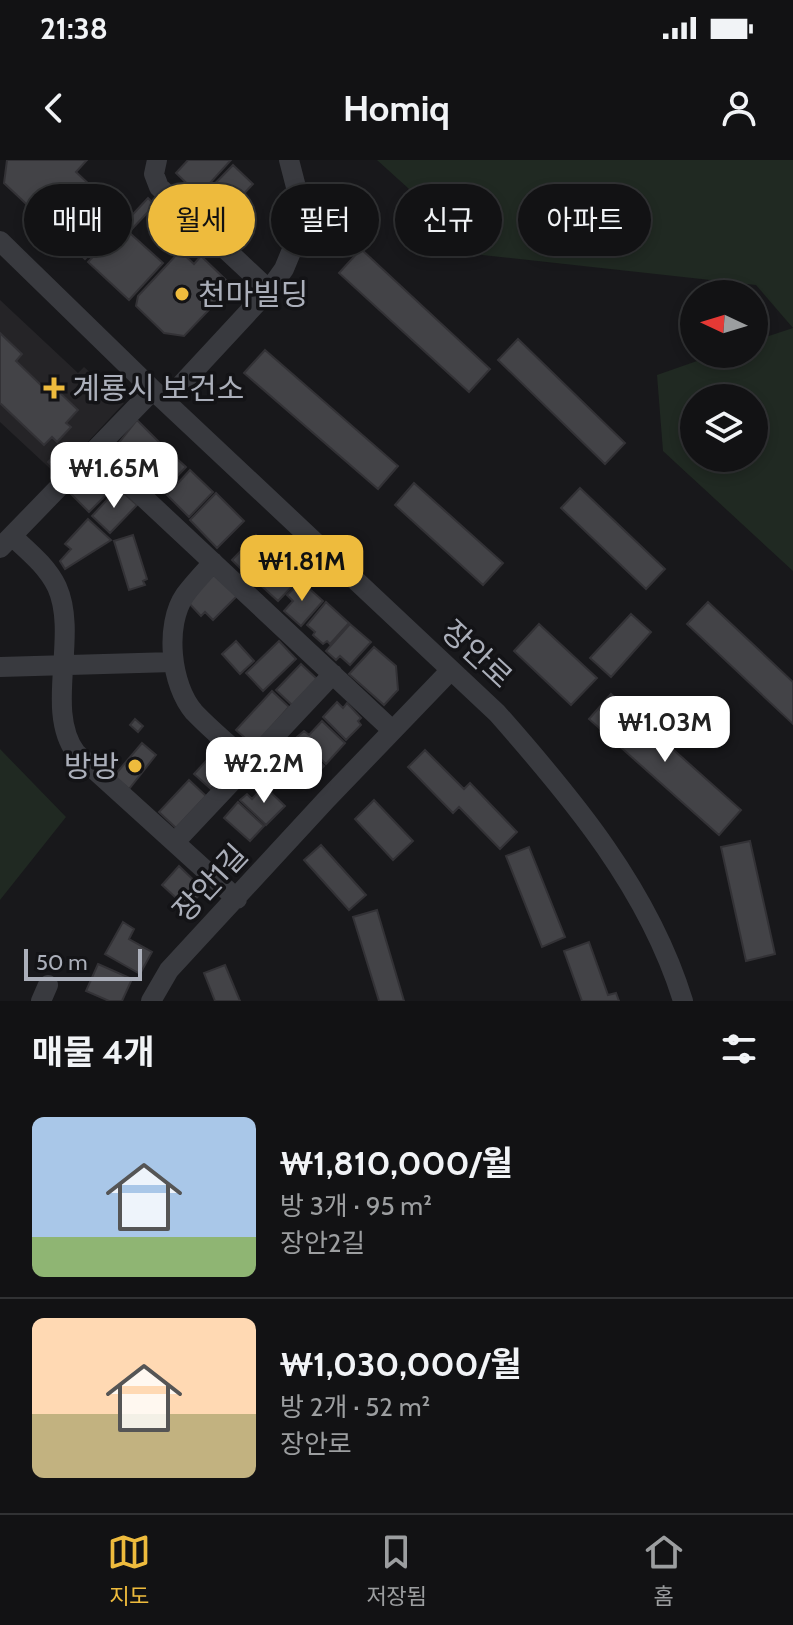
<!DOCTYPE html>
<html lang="ko">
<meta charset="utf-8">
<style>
:root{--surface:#121214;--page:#1b1b1d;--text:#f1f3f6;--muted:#9c9ea0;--line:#313234;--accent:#eebb3d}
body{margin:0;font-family:Cabin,"Noto Sans KR",sans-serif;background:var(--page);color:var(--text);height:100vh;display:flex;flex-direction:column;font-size:30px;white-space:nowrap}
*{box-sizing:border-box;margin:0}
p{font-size:26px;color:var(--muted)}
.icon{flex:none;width:44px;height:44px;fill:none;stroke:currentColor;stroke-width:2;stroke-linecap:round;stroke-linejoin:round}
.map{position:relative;height:841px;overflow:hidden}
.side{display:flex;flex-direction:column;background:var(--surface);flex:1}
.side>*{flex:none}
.banner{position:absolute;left:24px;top:24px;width:746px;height:72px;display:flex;gap:16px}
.needle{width:52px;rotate:274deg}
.buttons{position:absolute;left:680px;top:120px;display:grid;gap:16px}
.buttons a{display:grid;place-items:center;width:88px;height:88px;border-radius:50%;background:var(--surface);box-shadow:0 4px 12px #0003,0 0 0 2px var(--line);font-size:40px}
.scale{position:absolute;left:24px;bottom:20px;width:118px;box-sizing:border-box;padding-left:8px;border:4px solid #abafba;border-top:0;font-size:22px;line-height:28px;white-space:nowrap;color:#abafba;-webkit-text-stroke:6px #131316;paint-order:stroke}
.price{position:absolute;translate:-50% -68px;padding:0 18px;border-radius:16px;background:#fff;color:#222;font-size:26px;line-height:52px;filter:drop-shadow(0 2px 4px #0008)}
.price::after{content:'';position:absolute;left:50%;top:48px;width:24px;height:18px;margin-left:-12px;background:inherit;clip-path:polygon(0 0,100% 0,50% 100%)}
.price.on{background:var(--accent);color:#111}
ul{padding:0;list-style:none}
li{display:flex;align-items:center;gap:24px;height:200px;padding:0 32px}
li+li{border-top:2px solid var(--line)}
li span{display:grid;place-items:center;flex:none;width:224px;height:160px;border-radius:12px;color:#555}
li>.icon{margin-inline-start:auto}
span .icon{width:96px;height:96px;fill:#fffc;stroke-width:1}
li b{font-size:34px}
h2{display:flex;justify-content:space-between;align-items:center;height:96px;padding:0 32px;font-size:34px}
.pill{padding:0 28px;border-radius:36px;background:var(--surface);box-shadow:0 4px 12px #0003,0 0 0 2px var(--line);font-size:28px;line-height:72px}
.pill.on{background:var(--accent);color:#111}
.status{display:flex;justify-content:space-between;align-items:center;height:56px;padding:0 40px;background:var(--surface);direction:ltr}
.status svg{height:22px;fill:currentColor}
header{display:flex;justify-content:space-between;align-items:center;height:104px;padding:0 32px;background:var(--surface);font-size:36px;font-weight:700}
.dock{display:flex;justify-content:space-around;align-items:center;height:112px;border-top:2px solid var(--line);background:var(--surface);font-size:22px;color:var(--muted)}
.dock a{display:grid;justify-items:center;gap:4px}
.dock .on{color:var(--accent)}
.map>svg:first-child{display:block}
.built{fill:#252427}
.green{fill:#202922;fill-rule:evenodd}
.building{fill:#434347;stroke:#333236;stroke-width:2}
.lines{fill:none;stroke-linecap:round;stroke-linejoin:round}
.minor{stroke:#393a3f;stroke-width:20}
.poi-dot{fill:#eebb3d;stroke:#131316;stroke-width:3}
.labels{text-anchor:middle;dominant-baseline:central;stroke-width:7;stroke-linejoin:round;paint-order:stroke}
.poi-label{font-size:30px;fill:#abafba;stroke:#131316;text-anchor:start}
.street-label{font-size:30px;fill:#abafba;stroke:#131316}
</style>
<div class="status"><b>21:38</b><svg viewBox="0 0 49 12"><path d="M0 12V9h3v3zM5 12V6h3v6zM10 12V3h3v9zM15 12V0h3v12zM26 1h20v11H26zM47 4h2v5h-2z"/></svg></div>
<header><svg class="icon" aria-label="back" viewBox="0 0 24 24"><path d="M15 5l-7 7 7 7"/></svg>Homiq<svg class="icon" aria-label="person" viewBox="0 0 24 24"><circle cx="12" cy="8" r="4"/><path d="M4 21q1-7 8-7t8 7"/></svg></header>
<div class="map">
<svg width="793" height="841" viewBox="0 0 793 841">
<rect width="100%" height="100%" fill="#18181b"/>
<path class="built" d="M0 140 78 213 84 207 124 243 57 315 0 262Z"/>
<path class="green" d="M377 0H793V411L663 291 657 215 717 194H754V181L793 168 756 125 482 95ZM754 238V298H694V238Z
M0 589 66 657 0 740Z"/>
<path class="building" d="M7 0H87L76 12 124 57 85 99 4 23Z
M188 0H231L199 35 176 13Z
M233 5 253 24 220 59 199 40Z
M148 38 162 52 156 58 149 51 129 72 122 66Z
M122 66 163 103 129 140 88 102Z
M361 89 490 209 469 232 339 113Z
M180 91 194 104 201 96 227 121 226 132 184 176 164 173 136 146 138 136Z
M0 173 22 194 16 201 48 232 54 227 78 250 66 263 71 267 57 282 52 277 44 285 0 243Z
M518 179 625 283 605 304 498 200Z
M265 190 398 306 378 329 244 213Z
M137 260 160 283 143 301 132 291 129 294 118 284Z
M65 285 75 296 58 312 48 302Z
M163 286 186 307 163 331 152 321 158 315 146 304Z
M93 303 116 325 89 352 67 330Z
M190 310 213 332 189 357 167 335Z
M414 323 503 403 483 425 395 345Z
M118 328 137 345 110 373 92 356Z
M580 328 665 409 646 429 561 348Z
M216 333 244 361 217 388 190 360Z
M88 359 111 380 65 409 60 401 71 389 65 384Z
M133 375 147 419 143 421 145 425 129 430 114 381Z
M256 375 278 396 258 417 248 408 244 412 232 400Z
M279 398 300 418 278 441 257 422Z
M211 416H218L237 436 213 460 205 452 201 456 186 440Z
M301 421 323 441 301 466 284 451 293 441 287 435Z
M326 442 349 463 330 484 327 481 323 484 313 475 315 472 307 465Z
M708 442 793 522V564L687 464Z
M631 454 651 472 611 517 590 498Z
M350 464 371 482 350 505 340 496 336 500 326 491Z
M539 464 597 518 571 545 514 491Z
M236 481 254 501 240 514 222 494Z
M279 481 296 499 263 531 246 513Z
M374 487 396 506 398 530 384 545 349 514Z
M301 504 317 519 292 545 276 530Z
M272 531 289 547 254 586 236 570Z
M611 534 741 650 719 675 589 559Z
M337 542 343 548 347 543 361 558 358 561 361 565 346 580 323 557Z
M135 559 143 566 138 572 130 565Z
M322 561 345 583 326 604 297 577 304 571 309 575Z
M142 583 156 595 129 629 114 616Z
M300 584 324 606 304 627 274 600 286 587 292 593Z
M219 587 235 603 211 629 194 614Z
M425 590 464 629 470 623 517 672 500 689 459 647 453 653 408 607Z
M189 620 206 636 176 668 159 652Z
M264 626 285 646 266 665 240 640 247 634 252 639Z
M374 640 413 681 393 700 355 659Z
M238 642 264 666 250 681 224 658Z
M750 681 775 794 746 801 721 687Z
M321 685 366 735 349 750 304 700Z
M529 687 565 777 542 787 506 696Z
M179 706 204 730 187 748 162 725Z
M377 750 404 841H379L353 757Z
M123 762 134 769 129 779 152 792 140 814 105 794Z
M589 782 608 835 616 833 619 841H582L564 791Z
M98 804 132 819 122 841H109L86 831Z
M225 805 240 841H215L204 813Z"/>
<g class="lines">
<path class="minor" d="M157 0 154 14 159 27 269 130
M0 81 153 230 497 553C573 639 649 730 683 841
M166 241 269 130 284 109 296 80 298 56 296 27 289 0
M94 291 392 570
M12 376C28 391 47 406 57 427 79 476 44 550 76 593L237 739
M0 388 153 230
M213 402C204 413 193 424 185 435 164 465 171 526 194 552 211 570 231 586 249 603
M0 507 173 502
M176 681 333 514
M41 841 48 825
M151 841 169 810 326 640 450 511"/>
</g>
<g class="poi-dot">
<circle cx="182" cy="134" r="8"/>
<path d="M50 216h8v8h8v8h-8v8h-8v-8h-8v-8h8z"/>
<circle cx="135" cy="606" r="8"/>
</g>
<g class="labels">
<g class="poi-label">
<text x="198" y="134">천마빌딩</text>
<text x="72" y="228">계룡시 보건소</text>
<text x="119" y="606" text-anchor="end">방방</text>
</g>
<g class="street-label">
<text transform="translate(477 494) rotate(43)">장안로</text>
<text transform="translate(210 723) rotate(-47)">장안1길</text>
</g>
</g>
</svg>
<div class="buttons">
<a><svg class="needle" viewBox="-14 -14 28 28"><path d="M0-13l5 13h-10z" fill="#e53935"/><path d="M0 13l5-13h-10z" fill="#9c9ea0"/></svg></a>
<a><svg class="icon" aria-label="layers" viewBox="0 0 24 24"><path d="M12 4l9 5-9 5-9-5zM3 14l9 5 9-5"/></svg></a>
</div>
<div class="scale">50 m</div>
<b class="price" style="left:114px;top:350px">₩1.65M</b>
<b class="price on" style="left:302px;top:443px">₩1.81M</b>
<b class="price" style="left:665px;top:604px">₩1.03M</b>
<b class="price" style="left:264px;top:645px">₩2.2M</b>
<div class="banner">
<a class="pill">매매</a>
<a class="pill on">월세</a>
<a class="pill">필터</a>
<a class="pill">신규</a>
<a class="pill">아파트</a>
</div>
</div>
<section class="side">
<h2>매물 4개<svg class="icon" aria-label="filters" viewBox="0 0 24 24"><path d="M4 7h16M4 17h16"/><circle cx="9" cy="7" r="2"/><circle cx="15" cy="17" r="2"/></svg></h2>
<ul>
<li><span style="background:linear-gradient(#a9c7e8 75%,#8fb573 0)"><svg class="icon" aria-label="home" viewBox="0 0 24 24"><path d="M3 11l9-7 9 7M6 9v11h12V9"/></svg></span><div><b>₩1,810,000/월</b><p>방 3개 · 95 m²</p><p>장안2길</p></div></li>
<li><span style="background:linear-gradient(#ffd9b3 60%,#c2b280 0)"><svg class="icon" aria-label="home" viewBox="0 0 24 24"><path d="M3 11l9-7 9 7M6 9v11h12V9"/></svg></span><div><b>₩1,030,000/월</b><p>방 2개 · 52 m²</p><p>장안로</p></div></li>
</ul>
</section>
<nav class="dock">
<a class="on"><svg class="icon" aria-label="map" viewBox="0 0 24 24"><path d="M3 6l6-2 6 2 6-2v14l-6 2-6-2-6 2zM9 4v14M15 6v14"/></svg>지도</a>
<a><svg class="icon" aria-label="saved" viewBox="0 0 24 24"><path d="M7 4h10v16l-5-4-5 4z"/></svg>저장됨</a>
<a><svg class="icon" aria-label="home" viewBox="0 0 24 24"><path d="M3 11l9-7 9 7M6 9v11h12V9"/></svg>홈</a>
</nav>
